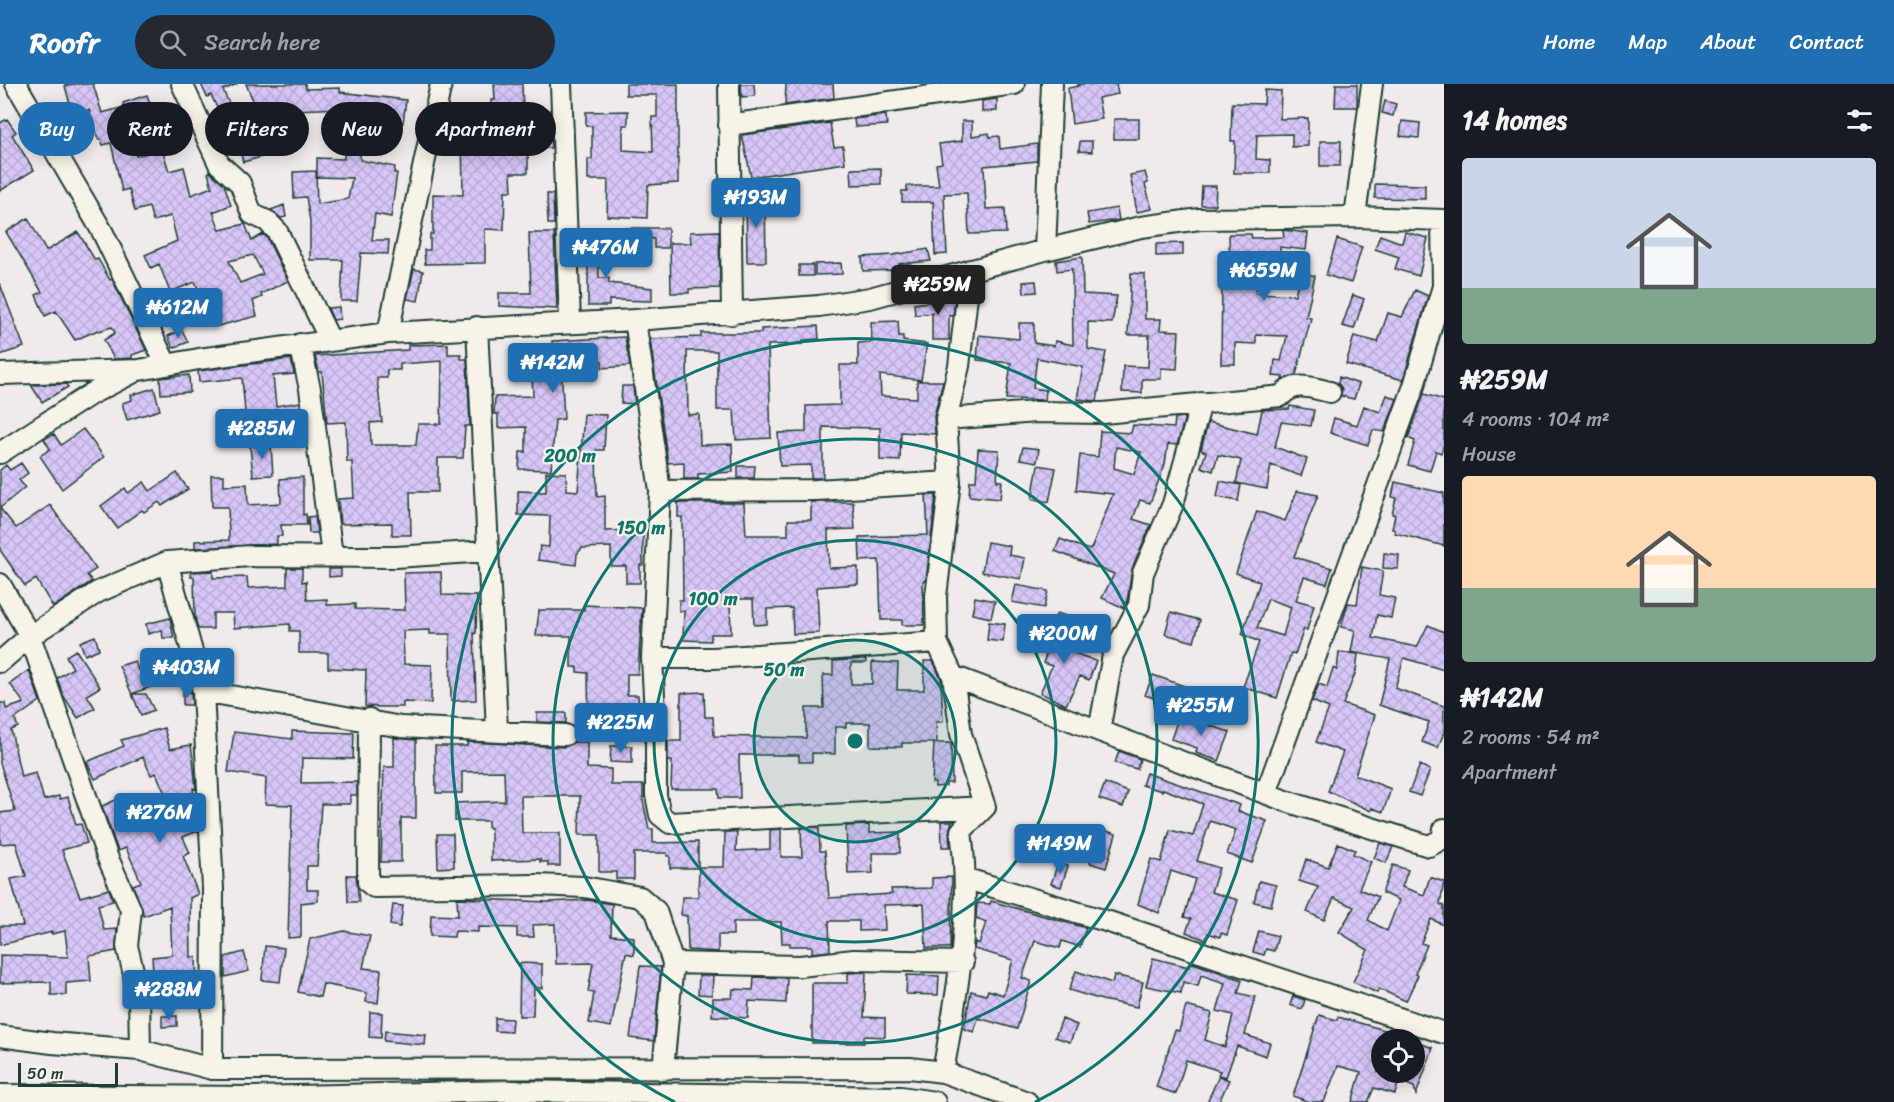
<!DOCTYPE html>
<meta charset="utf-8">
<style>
:root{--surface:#171b24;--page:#242831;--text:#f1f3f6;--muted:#9ea1a6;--accent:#1f6fb2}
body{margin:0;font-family:Sriracha,sans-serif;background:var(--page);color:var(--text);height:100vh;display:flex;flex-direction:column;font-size:22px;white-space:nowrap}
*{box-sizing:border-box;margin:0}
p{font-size:20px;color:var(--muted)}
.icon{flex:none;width:33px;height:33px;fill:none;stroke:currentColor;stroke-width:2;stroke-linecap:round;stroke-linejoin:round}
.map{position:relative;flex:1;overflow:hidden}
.drawer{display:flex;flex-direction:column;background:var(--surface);width:450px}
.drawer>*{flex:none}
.guide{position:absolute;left:18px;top:18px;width:570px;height:54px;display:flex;gap:12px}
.controls{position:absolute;left:1371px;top:945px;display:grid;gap:12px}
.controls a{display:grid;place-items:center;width:54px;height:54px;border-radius:50%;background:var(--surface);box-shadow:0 3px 15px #0003;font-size:30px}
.scale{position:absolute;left:18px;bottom:15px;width:100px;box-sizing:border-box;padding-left:6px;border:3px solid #1f3d34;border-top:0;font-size:16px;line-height:21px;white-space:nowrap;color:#1f3d34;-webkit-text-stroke:4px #f7f3e8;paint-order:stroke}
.price{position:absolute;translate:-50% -51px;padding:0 14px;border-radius:6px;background:var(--accent);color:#fff;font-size:20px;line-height:39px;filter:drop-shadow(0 2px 3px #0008)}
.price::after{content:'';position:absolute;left:50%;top:36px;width:18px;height:14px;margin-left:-9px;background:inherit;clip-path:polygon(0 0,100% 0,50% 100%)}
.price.selected{background:#222;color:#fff}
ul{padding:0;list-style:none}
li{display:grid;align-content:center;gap:12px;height:318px;padding:0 18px}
li span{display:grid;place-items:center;height:186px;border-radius:6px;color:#555}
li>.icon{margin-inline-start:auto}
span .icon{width:108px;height:108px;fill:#fffc;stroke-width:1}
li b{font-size:26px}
h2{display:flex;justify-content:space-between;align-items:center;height:72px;padding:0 18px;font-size:26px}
.chip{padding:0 21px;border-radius:27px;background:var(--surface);box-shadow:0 3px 15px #0003;font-size:21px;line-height:54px}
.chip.selected{background:var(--accent);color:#fff}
header{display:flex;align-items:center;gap:36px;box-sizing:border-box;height:84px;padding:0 30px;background:var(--accent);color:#fff}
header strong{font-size:28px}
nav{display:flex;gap:33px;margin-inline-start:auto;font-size:21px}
.search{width:420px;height:54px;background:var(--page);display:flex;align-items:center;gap:15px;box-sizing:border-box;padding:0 21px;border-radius:33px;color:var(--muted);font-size:22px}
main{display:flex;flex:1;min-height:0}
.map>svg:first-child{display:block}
.building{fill:url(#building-cross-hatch);stroke:#1f3d34;stroke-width:1.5;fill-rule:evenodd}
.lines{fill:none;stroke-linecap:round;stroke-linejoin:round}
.minor-casing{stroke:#1f3d34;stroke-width:24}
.minor{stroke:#f7f3e8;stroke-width:20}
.ring{fill:none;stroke:#0f766e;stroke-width:3}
.centre{fill:#0f766e;stroke:#f7f3e8;stroke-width:3}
.ring-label{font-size:18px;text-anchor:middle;font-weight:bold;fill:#0f766e;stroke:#f7f3e8;stroke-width:4.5;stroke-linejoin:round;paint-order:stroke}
</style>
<header>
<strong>Roofr</strong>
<div class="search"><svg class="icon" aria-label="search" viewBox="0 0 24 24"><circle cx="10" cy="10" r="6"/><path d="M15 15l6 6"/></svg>Search here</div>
<nav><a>Home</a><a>Map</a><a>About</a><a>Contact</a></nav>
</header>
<main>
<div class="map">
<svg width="1444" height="1018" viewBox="0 0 1444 1018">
<defs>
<pattern id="building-cross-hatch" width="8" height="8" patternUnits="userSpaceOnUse" patternTransform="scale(1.5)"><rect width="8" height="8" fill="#d7c6f8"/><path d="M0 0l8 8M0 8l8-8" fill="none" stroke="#b8abd5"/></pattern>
</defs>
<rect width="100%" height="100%" fill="#f1eaeb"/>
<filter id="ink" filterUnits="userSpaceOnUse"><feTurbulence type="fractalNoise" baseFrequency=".0167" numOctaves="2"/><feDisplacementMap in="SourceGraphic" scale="12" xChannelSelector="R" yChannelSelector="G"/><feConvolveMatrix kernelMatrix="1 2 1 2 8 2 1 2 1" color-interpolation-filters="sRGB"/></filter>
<g filter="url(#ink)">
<path class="building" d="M72 0H93L102 29 124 23 123 19 147 11 154 31 129 40 136 72 162 65 169 87 184 83 191 111 212 103 208 89 210 88 224 100 231 121 213 128 220 146 245 140 252 157 263 150 267 154 288 197 261 210 262 213 253 217 257 232 218 242 211 219 206 222 195 198 170 208 159 180 151 184 145 171 177 157 171 132 153 137 149 123 135 127 129 105 122 107 111 59 103 61 101 55H98L89 26 73 31 65 2ZM253 171 263 190 240 199 229 177Z
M201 0H237L223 6 238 40 227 45 211 11 207 13Z
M246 0H305L306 5 340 4V8L406 16 403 39 360 34V76L395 83 394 89H397L391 133 375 130 372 156H389L388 170 361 169 357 217H341L343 176H310V137L306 113 294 114 293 88 316 87 317 120 348 115 352 94 317 93V74L344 75V24L294 26 302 59 292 61 290 55 270 60 272 70 243 78 235 48 263 40Z
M494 0H522L523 30 550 29 551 64H520L519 47 491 48V16H495Z
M626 0H678V99L648 101 647 134 607 132 608 96H588V75H592V42H586V28L628 27V41H623V66L653 68 652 33H657V11H626Z
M741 0H754L755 12 742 13Z
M786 0H833L834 14 785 21Z
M1078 0H1116L1118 10 1098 14 1102 35 1072 40 1068 4 1079 2Z
M1336 0H1357V23H1335Z
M1265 6 1281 7 1280 35 1308 34V62L1292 63V50L1257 51 1256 75 1270 76V89H1234L1235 57H1231L1232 19 1264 20Z
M997 15V27L982 28V17Z
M1385 17 1396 20 1393 32 1382 29Z
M886 31 887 41 855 43 854 35Z
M7 35 16 48 12 51 34 86 0 107V39Z
M1114 35H1139V55H1114Z
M962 37H972V52L989 49 990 53 999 52 1000 65 1037 60V77L984 82 986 125 1005 124 1006 149 969 150 967 109 944 110 947 170 935 171 933 118H902V107H907V102H939L936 80 942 79 939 60 962 57Z
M1402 37 1420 39 1419 54 1400 52Z
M830 39 834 63 843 62 845 79 751 93 742 51Z
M462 49H488V70H528V89H511L512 107H505L504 146 485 145V179L425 180 424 166H430V150H433V110L463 111Z
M1080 57H1092V68L1079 67Z
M1320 57H1341L1340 82H1320Z
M881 84V100L852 101 851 85Z
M1145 88 1148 99 1145 100 1152 125 1137 128 1130 91Z
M1375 100 1425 101V115L1375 114Z
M1202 102H1216L1215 121H1201Z
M547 110H553L554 140H548Z
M746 112H765L766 178H747Z
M284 121 286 133 281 134 271 126Z
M1117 124 1119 136 1089 140 1087 129Z
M28 134 46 167 78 148 95 176 98 175 110 196 112 195 146 266 132 271V274L114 275 104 256 115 249 112 243 99 247 98 246 75 256 56 227 45 232 36 211 42 208 6 148Z
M622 144H668V164H654V155L622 151Z
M1283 146 1308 149 1306 166 1280 163V169L1257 170 1256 209 1295 211 1300 188 1315 192 1306 233 1311 234 1296 291 1282 296 1283 293 1273 292 1275 276 1281 277 1287 252 1256 251V260L1235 259V280H1221L1222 191H1230L1229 150H1251L1252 154 1284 153Z
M719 147 720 204 689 205V209H671L670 159H691L690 148Z
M1405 148 1428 154 1419 192 1395 185 1399 173 1375 165 1380 151 1402 159Z
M529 149H554L557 225 499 222V209H531Z
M581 150H598L599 194H609V199L652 204V217L609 216V222H588V183H582Z
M1337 155 1362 163 1351 199 1326 191Z
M1183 159V171L1156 172V160Z
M928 165 931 177 899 180V186L863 187 862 173 893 171Z
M1082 173 1083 210 1117 212 1112 239 1088 238V265L1106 268 1097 317 1077 315 1083 283 1037 274 1033 304 1046 306 1045 316 1006 315 1011 279 977 276 979 251 1019 255V239H1034V259L1054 262 1055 257 1073 261 1072 185 1057 187 1056 177Z
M841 179 842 190 815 191V180Z
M799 181H813V192H799Z
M414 185 423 187 418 217 407 215Z
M1131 189 1145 190V235H1161L1160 246 1179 247 1177 285 1161 284V295H1142V309L1122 308 1123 282 1148 283 1149 251H1128Z
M1036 197 1037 208 1024 209 1023 198Z
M0 200 24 263 0 271Z
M1415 206 1428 212 1403 296 1346 280 1354 252 1378 258 1388 229 1402 233Z
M1353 211 1364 215 1354 245 1342 242Z
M955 214 953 232 949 231V256H932V229L915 231 914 220Z
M339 223 340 235 333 236 328 224Z
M898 237 899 252H903V257L927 260 921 296 880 291 881 312 917 314V297H943L934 332 935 350 901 348 900 377 880 376V344L823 343V394H811V381L780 382 778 349 806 348V322L840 321V281H858V259L872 258 871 238Z
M818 242 819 255 803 256V260L768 261 771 354 736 356 734 326H717V267H687L688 331 699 330 700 361 732 360 733 388 698 390V395H684V378L668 379 650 255 701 253V249H761V245Z
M182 246 188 258 173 264 168 252Z
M625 253 630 282 602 284V277L561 279 564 335 555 336 551 386 519 385 520 368H526V343L498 344V330H494L495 313 533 312 531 268H552V257Z
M448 260V270H461V275H467L470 342H465L463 374H438V408H410L411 451H392V439L340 440 338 415 354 414 352 378H347L346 338 327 339 322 288H319L315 272 408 266V261ZM442 277 441 340H418L416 361H371L370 339 382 338 377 294H387V286H400V280Z
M291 275 294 290 273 292 276 322 300 318 301 330 285 334 287 353 273 355 271 338 241 342 239 328H245L242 294 199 298 198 287Z
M189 291 190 308 161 310 160 294Z
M1339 293 1359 300 1354 315 1341 312 1342 305 1338 299Z
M66 300 68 303 42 318 31 301Z
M622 302H633L635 320 621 319Z
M154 304 160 326 127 336 122 319 132 316 131 311Z
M1424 310 1444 316V360L1441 369 1436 367 1430 387 1408 381 1415 357 1408 354Z
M1387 311 1397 315 1384 348 1373 346 1368 361 1330 349 1334 334 1357 341 1364 322 1380 328Z
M1290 322 1314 326 1311 342 1281 338 1275 363 1307 375 1301 392 1271 381 1267 405 1236 399 1241 376 1218 371 1213 387 1201 383 1206 368 1201 366 1208 338 1257 350 1262 326 1289 325Z
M584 330 606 331 604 366H596L597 413 605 412V447L643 446V481H640V499H626V482H611V463L582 464 577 470 576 481 538 476 540 462 549 463 550 432 518 431V407L546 408V388L566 389 567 406 578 407Z
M1185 333 1177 361 1168 360 1165 380 1150 419 1140 416 1133 435 1151 441 1132 485 1127 517 1124 524 1102 514 1114 490 1055 467 1060 455 1089 466 1092 463 1113 410 1076 406 1080 371 1098 373 1100 347 1131 349 1133 341 1174 344 1175 334ZM1116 363 1141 368 1134 390 1114 384Z
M83 345 104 373 62 405 40 372 50 365 44 355 54 350 61 361Z
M271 361 273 391 253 392 250 362Z
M1023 363 1039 365 1037 378 1020 375Z
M978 365 999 366 997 397H1002L1000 415 969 412 970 397H976Z
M21 379 28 389 19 396 25 403 0 424 16 444 50 421 96 485 87 491 92 497 53 523 36 495 25 502 0 466V386L6 381 10 386Z
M1038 381 1056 384 1049 418 1032 415Z
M738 382H755L754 394H738Z
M177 389 188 405 162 422 159 418 144 428 142 426 117 444 101 422 125 404 128 409 144 398 150 407Z
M211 391H224V401L247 400 248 421 281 419 280 395 303 393V431L306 430 307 441H281L282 452H277V460L195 464V457L229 456 228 423H212Z
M1220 397 1241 401 1238 417 1217 413Z
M1395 398 1444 409V462L1395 449V446L1392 445 1395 431 1392 430 1396 414 1392 413Z
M1297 407 1318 411 1294 473 1332 484 1327 500 1304 493 1296 516 1314 521 1307 546 1304 545 1295 570 1291 569 1277 614 1243 603 1259 558 1242 550 1260 498 1236 489 1257 427 1285 437ZM1268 515 1291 523 1283 552 1257 544Z
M926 411H936L926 497H923L924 541H902V536H881L879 476 860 477 859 453 928 451Z
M811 418H853L855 445 828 446 829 484 858 483V500L817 503 819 549 793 550 792 524 767 525V540L754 541 753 515H730L731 550H711V557L683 556 684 527H679V516H683L682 433H678V419H744L746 451H788V436H811Z
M315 432 317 449H309L308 433Z
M987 458 1010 462 1009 471 1025 474 1021 495 982 488Z
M1384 469 1399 471 1398 485 1383 484Z
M1362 483 1383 487 1379 511 1395 514 1391 534 1377 531 1373 554 1417 563 1428 541 1444 548V586L1404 574 1395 604 1444 622V648L1438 664 1422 658 1429 638 1379 621 1390 575 1351 568 1355 546 1341 543 1348 519 1357 520Z
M287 484H302V498L306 497 307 516 327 515V521L355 520V525L405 526 404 489 441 488 442 511 477 512 476 549H474L476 616 451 617 450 550H430V546L403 547 404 580 432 581 431 619 403 618V623H380L365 622 366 586 328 584V569H299V547H290V540L234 544 233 529H213V545H198L195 533 194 493H191V488L213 487V494L247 493 248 504 287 502Z
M329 485H341V492L329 493Z
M1016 501 1048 507 1044 524 1012 518Z
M975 513 995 517 991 534 972 530Z
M584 521 642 524 638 590H627V611H638L639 625 618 626V653H589L588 589 577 588V583H571V552H536L539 526H584Z
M1171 528 1200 536 1194 558 1165 550Z
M1057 529 1071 534 1061 564 1096 577 1089 596 1080 592 1066 621 1040 609 1052 582 1043 579 1054 549 1050 547Z
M170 534 174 554H163L162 546 148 550 146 540Z
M989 538 1005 540 1003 558 987 556Z
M95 552 99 565 85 571 80 558Z
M76 566 100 603 87 611 95 624 78 634 63 611 57 594 73 584 66 572Z
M1339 568 1358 570 1356 587 1343 620 1375 631 1355 691 1391 705 1383 728 1372 724 1371 727 1328 707 1343 668 1316 658 1329 624 1312 617 1319 600 1327 603 1333 584 1337 586Z
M176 571 184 590 132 610 119 582 135 577 138 586Z
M866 575V579H851V600H872V578L898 579 897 606H924V577H933L941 595 943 638H936L937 659H902V663L870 662V639H846V643H835V670L812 669V678H799V671H739L740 714H719L718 705H671L672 677H668V657H681V609L704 608 705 633H713L714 652 806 654V624H824L823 591H833V577Z
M29 586 40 617 15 635 18 643 11 646 21 693 36 689 44 716 59 712 60 715 68 713 76 741 81 740 87 759 62 766 80 813 109 805 113 817 98 821 104 846 117 845 116 867 89 872 91 897 66 899V911H51V898L0 899V871L68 873 65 847 52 850V848L0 861V842H23L11 795 26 792 16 759 0 760V729L15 727 0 679V619H5L6 625 24 619 10 600Z
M1153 591 1184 602 1177 622 1145 611Z
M183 608H191L192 621H183Z
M132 610H146L154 626 141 631Z
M537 629H566V639L537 638Z
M1179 632 1230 648 1219 677 1196 669 1197 664 1171 655Z
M164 644 170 665 191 661 193 675 196 705 193 704 198 747 183 753 190 769 183 772 198 810 190 814 191 873H196L197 903 174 904V899L154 900 152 873 172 871 170 822 144 832 133 801 141 798 126 764 118 767 102 722 118 715 121 724 137 718 144 738 172 726 156 689 151 691 143 673 95 695 87 678 124 662 121 656Z
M292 647 354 649 353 675 302 674 301 699 357 698V711H350V720H321L317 782H307V806H318V817L301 819V853L288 854 292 721 265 720 266 694 228 688 234 648 292 655Z
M394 654 416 656V734H401V778H381L384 683H394Z
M467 658 564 663 574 658H587V684L611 685V701H643V717L649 745H653V759L698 758V784H670V772H667V769H634V795H616V788H599V751H579L580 712H521L522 749H560V782H548V778H540V775L491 777V744H488V737H455V719L505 717 504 687 462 688V709H436L435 662H467Z
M934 659H951L952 699H946V702L935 703V699H932Z
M611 662H632V679L610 678Z
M1119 667 1140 675 1137 685 1115 679Z
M1420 681 1430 686 1420 712 1409 708Z
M1146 689 1240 721 1238 727 1267 737 1252 779 1227 770 1236 746 1210 737 1197 777 1219 784 1211 808 1238 816 1227 851 1221 849 1220 853 1208 849 1206 856 1186 848 1191 835 1184 833 1195 795 1171 787 1159 829 1138 820 1151 775 1161 778 1170 746 1193 752 1203 720 1163 705 1162 707 1142 701Z
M1105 699 1128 708 1123 723 1099 715Z
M941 737H952L949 748 950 763H942Z
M869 741V749L900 748V769H872L873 789 848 790 846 742Z
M819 743 820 767H825L829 814 892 810 891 805 932 804V794L952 793 950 864H926L924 820 884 821 885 846 859 847V837H829L830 867 812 869V862H790V859H782L781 838H733V851H718V868L688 866 687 832 681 831 682 813H698L699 783H724L725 748H737L736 767 770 765V746L781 745V773H802L801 744Z
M1100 745 1116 750 1106 784 1090 779Z
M437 750H453L454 783 438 784Z
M1338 759 1355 766 1353 770 1371 778 1359 805 1378 813 1368 836 1387 847 1399 816 1382 809 1393 781 1408 786 1402 803 1424 811 1430 793 1444 798 1440 820 1444 822V841L1431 835 1421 859 1427 861 1415 890 1418 891 1406 917 1379 905 1377 909 1353 898 1368 866 1339 848 1354 823 1334 814 1324 836 1307 828 1318 803 1299 797 1306 775 1328 783Z
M1380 759 1393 763 1386 779 1374 774Z
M1058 779 1068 782 1061 803 1051 800Z
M347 791H356L359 818H348Z
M1259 797 1276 801 1271 822 1254 818Z
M457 814 548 818 588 816 612 820 611 851 634 853V871L626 869 611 943 589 939 594 909 588 908 593 879 556 880 555 840 533 841 534 853H517V844L478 843V848L455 847 454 853 430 852 431 831 458 832Z
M991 817 1086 844 1080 863 1062 857 1060 864 1035 857 1022 894 1031 897 1017 945 978 934 974 948 964 945 971 907 986 911 988 906 1003 911 1013 876 974 865 975 858 979 860 986 838 976 834 977 819 990 820Z
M393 821 403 822 400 843 390 841Z
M344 847 370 852 363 884 381 886 378 919 366 918 367 909 323 900 320 913 298 908 310 855Z
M1259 847 1278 852 1274 867 1266 865 1264 871 1253 868Z
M265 862 284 864 280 898 262 896Z
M244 868 249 887 225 893V873Z
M1153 874 1189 883 1190 878 1242 896 1238 909 1255 913 1245 951 1270 959 1266 972 1237 962 1226 993 1218 991 1220 987 1186 976 1176 1010 1156 1003 1175 946 1179 947 1186 922 1212 929 1205 956 1225 963 1233 931 1217 927 1225 899 1201 891 1198 902 1183 898 1181 909 1146 902Z
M520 879 542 880V904H534L533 932H519Z
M640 882 661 883 654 957 630 954Z
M1076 887 1112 899 1114 891 1143 898 1137 923 1102 916 1069 906Z
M866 888 864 933 885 934V953L864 952V959H812V899H848V889Z
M907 891 939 892 938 911 906 910Z
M699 892H713L712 911 698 910Z
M754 893 787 894 786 919 749 917 748 934 712 932 713 914H732L733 905 753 906Z
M1293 912 1305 916 1302 925 1290 921Z
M370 928 382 929 381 954 369 953Z
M1319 931 1337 936 1338 933 1385 946 1377 973 1382 974 1378 988H1414L1417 958 1433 964 1416 1011 1414 1003 1399 997 1395 1010 1374 1004 1368 1018H1352L1361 988 1338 982 1324 1018H1309L1293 1012Z
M162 932H177V942L162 943Z
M495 934 512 935 511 948 495 947Z
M1062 935 1077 941 1070 958 1055 953Z
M385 947 426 951 425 961 384 957Z
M1219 992 1229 996 1219 1018H1207Z"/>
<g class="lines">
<g class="minor-casing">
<path id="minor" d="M16 0 102 147 166 280
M182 0 219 80 240 99 252 130 267 137 277 147 330 256
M561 0 570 238
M729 0 732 230
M729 41 1014 0
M1355 133 1372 0
M1045 166 1052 0
M635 236 660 407 652 574 656 650V711L660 731 670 739 985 723
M477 243 497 646
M388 249 441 0
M300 260 310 305 332 471
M0 290 139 286 199 275 388 249 635 236 819 222 870 214 1045 166 1141 143 1200 135 1355 133 1444 136
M946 335 1036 328 1103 329 1281 312C1295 296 1312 304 1330 308
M0 369 91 310 134 288
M660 407 816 406 950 398
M167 478 203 607 213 805 212 985
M0 500 30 552 107 772 131 826 127 862 139 911 140 966
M652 574H714L937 558
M0 578 30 552 98 508 167 478 251 472 396 473 487 467
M953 592 1286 717 1429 762 1442 755 1444 745
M203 607 401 643 565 651
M369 635 368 798 374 803 536 801 584 803 640 813 656 827 673 879 663 986
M1099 647 1113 571 1139 521 1143 489 1173 420 1201 319
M1266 709 1414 302 1443 202 1442 136
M967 795 1106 837 1444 949
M673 879 800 882 854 876 963 878
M0 952 52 959 140 966 212 985 910 984 943 988 1027 1018
M943 988C958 904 972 832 961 747L985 723 961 650 953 592 937 558 936 512 950 398 946 335 959 282 970 186
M0 1011 252 1013 511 1007 901 1013 935 1018"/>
</g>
<use href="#minor" class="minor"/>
</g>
</g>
<circle cx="855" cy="657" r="101" fill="#0f766e" fill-opacity=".12"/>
<g class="ring">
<circle cx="855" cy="657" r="101"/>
<circle cx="855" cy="657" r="201"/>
<circle cx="855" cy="657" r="302"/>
<path d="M675 1018A403 403 0 1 1 1035 1018"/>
</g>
<circle cx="855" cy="657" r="9" class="centre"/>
<g class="ring-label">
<text x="570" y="378">200 m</text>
<text x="641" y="450">150 m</text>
<text x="713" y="521">100 m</text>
<text x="784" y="592">50 m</text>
</g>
</svg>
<div class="controls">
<a><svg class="icon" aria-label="locate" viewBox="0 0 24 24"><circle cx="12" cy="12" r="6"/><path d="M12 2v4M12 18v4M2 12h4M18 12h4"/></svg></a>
</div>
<div class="scale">50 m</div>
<b class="price" style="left:756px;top:145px">₦193M</b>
<b class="price" style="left:606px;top:195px">₦476M</b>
<b class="price" style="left:1264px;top:218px">₦659M</b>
<b class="price selected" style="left:938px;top:232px">₦259M</b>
<b class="price" style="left:178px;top:255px">₦612M</b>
<b class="price" style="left:553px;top:310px">₦142M</b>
<b class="price" style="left:262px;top:376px">₦285M</b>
<b class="price" style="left:1064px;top:581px">₦200M</b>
<b class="price" style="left:187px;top:615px">₦403M</b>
<b class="price" style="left:1201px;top:653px">₦255M</b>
<b class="price" style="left:621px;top:670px">₦225M</b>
<b class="price" style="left:160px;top:760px">₦276M</b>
<b class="price" style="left:1060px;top:791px">₦149M</b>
<b class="price" style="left:169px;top:937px">₦288M</b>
<div class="guide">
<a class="chip selected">Buy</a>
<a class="chip">Rent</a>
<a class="chip">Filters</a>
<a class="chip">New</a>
<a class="chip">Apartment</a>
</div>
</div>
<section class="drawer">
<h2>14 homes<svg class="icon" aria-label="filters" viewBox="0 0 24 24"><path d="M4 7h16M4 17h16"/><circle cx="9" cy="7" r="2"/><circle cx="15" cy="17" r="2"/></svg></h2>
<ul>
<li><span style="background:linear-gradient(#c9d6e8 70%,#7fa58c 0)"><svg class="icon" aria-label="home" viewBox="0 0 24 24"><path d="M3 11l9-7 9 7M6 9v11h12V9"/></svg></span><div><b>₦259M</b><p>4 rooms · 104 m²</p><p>House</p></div></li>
<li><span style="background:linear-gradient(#ffd9b3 60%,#7fa58c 0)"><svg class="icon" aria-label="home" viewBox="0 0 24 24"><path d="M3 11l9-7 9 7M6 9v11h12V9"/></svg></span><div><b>₦142M</b><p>2 rooms · 54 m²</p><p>Apartment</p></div></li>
</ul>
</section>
</main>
